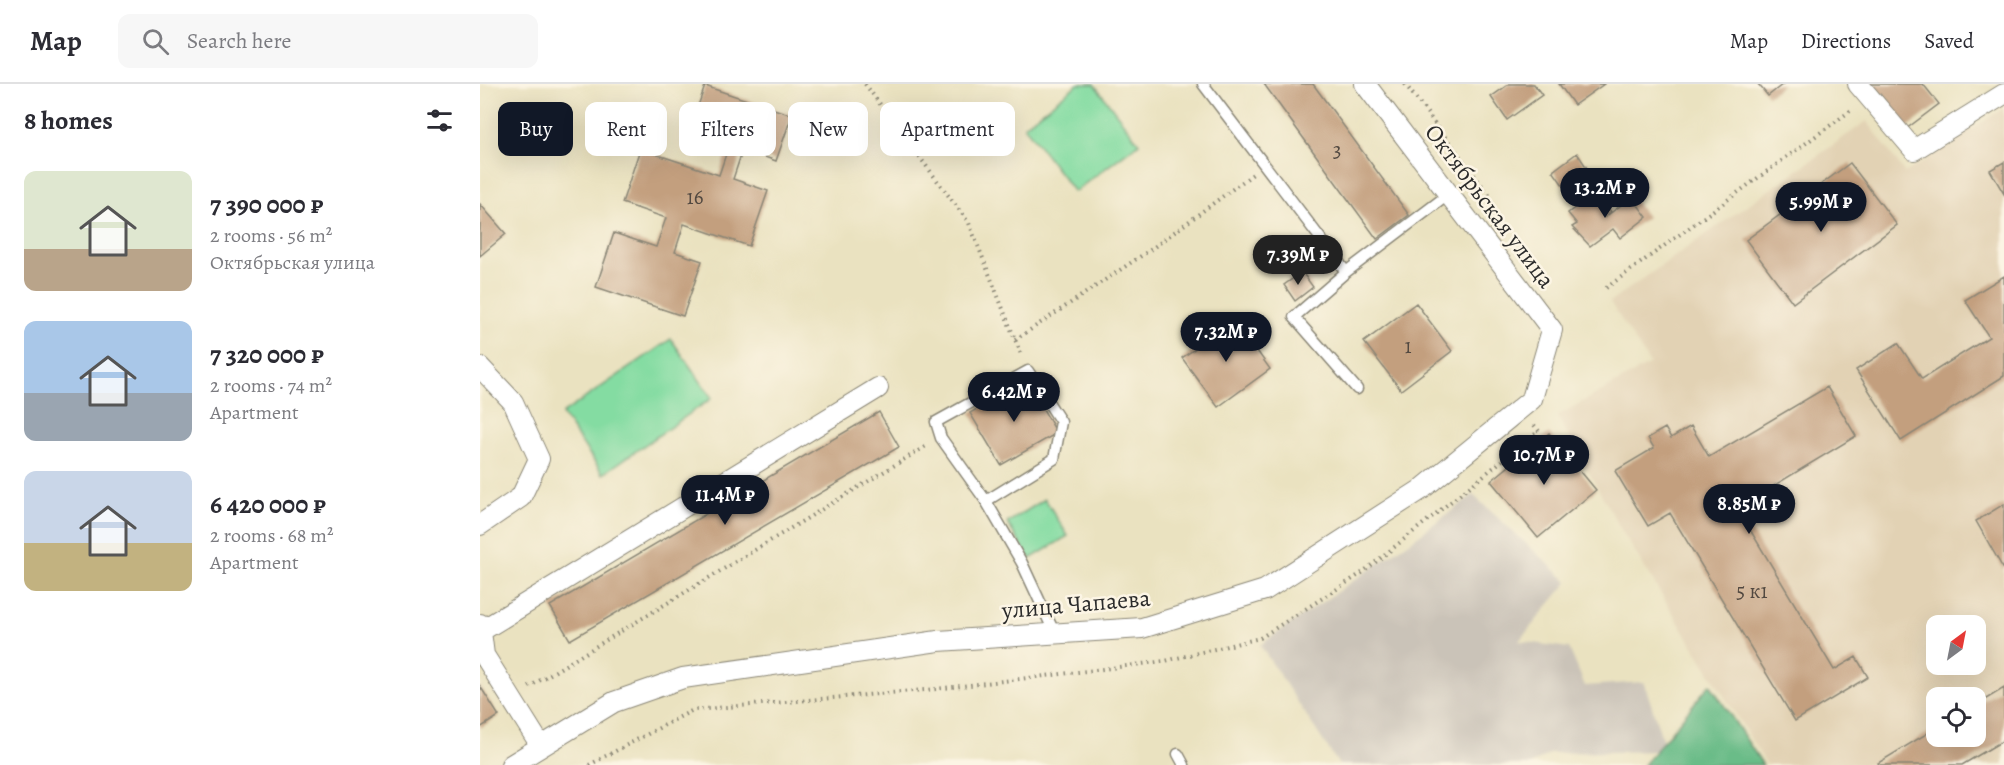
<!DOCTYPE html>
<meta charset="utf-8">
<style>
:root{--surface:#fff;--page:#f7f7f7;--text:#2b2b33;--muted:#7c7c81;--line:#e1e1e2;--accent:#111827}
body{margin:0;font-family:Alegreya,serif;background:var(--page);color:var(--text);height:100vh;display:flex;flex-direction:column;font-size:22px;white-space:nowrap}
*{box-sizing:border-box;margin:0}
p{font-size:20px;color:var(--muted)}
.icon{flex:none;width:33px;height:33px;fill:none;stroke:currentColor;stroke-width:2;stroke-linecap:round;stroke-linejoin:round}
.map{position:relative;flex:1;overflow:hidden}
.drawer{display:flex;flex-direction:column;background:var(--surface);width:480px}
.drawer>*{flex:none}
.top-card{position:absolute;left:18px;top:18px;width:570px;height:54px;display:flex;gap:12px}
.needle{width:39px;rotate:32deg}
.tools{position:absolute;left:1446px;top:531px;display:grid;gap:12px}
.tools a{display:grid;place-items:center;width:60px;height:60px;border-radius:12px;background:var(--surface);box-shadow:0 6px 24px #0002;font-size:30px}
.price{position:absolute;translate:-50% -51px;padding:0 14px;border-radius:21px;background:var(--accent);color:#fff;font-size:20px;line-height:39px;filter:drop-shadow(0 2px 3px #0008)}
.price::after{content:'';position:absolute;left:50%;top:36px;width:18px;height:14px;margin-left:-9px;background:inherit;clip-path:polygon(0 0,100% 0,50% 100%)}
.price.current{background:#222;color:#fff}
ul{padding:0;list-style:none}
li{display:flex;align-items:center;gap:18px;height:150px;padding:0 24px}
li span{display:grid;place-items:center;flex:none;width:168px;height:120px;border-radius:12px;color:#555}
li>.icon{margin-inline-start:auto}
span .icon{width:72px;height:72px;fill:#fffc;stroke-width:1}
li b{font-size:26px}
h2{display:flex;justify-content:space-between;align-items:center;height:72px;padding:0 24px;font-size:26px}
.chip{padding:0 21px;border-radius:12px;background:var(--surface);box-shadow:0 6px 24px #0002;font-size:21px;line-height:54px}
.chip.current{background:var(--accent);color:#fff}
header{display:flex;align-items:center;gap:36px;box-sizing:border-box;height:84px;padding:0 30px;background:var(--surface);border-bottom:2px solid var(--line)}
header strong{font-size:28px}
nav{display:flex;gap:33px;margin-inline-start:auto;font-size:21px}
.search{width:420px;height:54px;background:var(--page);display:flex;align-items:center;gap:15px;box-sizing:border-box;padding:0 21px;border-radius:12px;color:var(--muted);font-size:22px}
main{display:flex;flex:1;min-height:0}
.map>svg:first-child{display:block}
.built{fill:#e2d2b4;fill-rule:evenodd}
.industrial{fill:#cac3b8}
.green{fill:#84dca2;stroke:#588466;stroke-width:1.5}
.forest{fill:#6bbc88;stroke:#4b745a;stroke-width:1.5}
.building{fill:#c39f7e}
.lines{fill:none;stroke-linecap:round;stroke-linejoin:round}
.service-casing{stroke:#8a8676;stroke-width:13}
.minor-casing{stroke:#8a8676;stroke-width:22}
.path{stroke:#8a8676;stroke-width:4;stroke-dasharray:1.5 4.5;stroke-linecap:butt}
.service{stroke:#fff;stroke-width:10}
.minor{stroke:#fff;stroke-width:20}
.labels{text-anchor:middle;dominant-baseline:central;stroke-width:5;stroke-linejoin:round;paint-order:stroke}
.number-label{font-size:21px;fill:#514840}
.street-label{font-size:24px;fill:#2b2b2b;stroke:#fcf5e5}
</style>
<header>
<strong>Map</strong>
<div class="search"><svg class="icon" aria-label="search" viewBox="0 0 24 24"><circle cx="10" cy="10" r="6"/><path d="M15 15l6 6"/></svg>Search here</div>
<nav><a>Map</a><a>Directions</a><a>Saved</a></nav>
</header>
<main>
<section class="drawer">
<h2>8 homes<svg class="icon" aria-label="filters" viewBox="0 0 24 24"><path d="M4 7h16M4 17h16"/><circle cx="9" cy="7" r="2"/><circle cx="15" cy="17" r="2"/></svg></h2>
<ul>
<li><span style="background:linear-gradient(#dfe7d0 65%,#b9a48a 0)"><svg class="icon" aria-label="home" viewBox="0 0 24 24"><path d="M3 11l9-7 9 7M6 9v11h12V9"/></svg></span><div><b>7 390 000 ₽</b><p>2 rooms · 56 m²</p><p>Октябрьская улица</p></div></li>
<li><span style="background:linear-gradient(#a9c7e8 60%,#9aa5b1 0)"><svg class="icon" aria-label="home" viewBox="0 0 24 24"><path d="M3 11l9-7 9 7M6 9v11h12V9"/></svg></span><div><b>7 320 000 ₽</b><p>2 rooms · 74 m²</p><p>Apartment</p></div></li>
<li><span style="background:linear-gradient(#c9d6e8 60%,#c2b280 0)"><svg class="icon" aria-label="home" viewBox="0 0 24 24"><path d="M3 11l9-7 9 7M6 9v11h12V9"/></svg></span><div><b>6 420 000 ₽</b><p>2 rooms · 68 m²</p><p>Apartment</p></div></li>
</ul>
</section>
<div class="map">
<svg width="1524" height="681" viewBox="0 0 1524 681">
<rect width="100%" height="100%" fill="#fcf5e5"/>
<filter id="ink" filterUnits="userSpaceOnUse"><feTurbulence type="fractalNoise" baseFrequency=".0167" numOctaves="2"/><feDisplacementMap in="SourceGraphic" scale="12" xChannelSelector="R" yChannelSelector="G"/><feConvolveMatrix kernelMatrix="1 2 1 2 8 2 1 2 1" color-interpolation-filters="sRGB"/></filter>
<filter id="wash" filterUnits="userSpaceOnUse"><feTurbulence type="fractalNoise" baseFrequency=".008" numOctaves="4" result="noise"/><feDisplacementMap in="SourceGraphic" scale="24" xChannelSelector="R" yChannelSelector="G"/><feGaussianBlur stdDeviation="1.35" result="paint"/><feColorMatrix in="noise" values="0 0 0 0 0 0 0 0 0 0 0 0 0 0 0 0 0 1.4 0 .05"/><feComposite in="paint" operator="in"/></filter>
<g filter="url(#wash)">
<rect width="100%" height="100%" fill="#eae2c0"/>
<path class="built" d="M1524 24V681H1287L1142 447 1077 332 1170 280 1130 218 1387 37 1425 89ZM1456 542H1496V580H1456ZM1456 614H1496V652H1456Z"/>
<path class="industrial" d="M993 411 1088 498 1039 557 1089 564 1105 602 1164 598 1186 667 1071 669 1050 681H859L780 561 931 457Z"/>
<path class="green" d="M598 0H614L659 59 594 108 544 42Z
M191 255 232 314 123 390 82 330Z
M565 415 588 452 550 475 527 439Z"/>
<path class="forest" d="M1230 600 1283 681H1164Z"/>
<g id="blocks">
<path class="building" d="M784 0H833L929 131 897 155Z
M1029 0H1054L1062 11 1027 36 1011 13Z
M1079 0H1124L1094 21Z
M1278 0H1303L1288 12Z
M1391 0H1443L1459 20 1426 45Z
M225 2 312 31 296 77 263 65 253 95 288 107 269 162 204 140 195 168 222 177 203 232 116 203 134 149 176 163 186 134 142 119 160 65 239 91 250 58 210 45Z
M1097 69 1107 84 1083 101 1073 87Z
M1524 78V110L1510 86Z
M1370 79 1417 141 1313 219 1266 156Z
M1115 108 1131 128 1124 134 1152 113 1167 133 1140 154 1133 145 1110 162 1092 143 1097 140 1088 129Z
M0 120 26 150 0 172Z
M822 188 833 203 815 217 804 201Z
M1524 192V292L1421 357 1376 286 1418 259 1442 295 1509 253 1485 216Z
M936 219 972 267 921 306 884 258Z
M755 236 790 285 738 323 702 274Z
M546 296 577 349 521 381 490 329Z
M1347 303 1376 352 1257 424 1354 586 1376 573 1388 593 1315 637 1190 429 1168 442 1135 387 1174 364 1168 354 1185 344 1191 354 1211 342 1229 373Z
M399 328 419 363 90 556 70 522Z
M1069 349 1116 406 1058 454 1011 397Z
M1524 420V486L1496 437Z
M0 602 19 632 0 644Z
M1524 604V656L1482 681H1399L1398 679 1456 644V652H1496V621Z"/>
</g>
</g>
<g filter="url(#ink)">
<use href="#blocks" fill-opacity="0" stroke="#8a8676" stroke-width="1.5"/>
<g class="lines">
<g class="service-casing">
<path id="service" d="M723 0 866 188 969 110
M866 188 814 233 877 305
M548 287 581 338 574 375 506 417 461 354 456 338Z
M506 417 542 479 575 550
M698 670 704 681"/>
</g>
<g class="minor-casing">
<path id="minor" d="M1378 0 1434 66 1524 10
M0 283 33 318 59 375 41 413 0 441
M0 540 4 571 61 662
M1 547 398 304
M31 681 134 618 203 594 458 557 662 544 785 506 942 405 1052 315 1072 246 885 0"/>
</g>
<path class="path" d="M385 0 489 139 542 273
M925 0 1010 112 1002 118
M1126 204 1373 25
M535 256 670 166 773 90
M49 603 448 361
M109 681 213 626 456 605 615 586 685 577 780 554 882 489 1059 347 1054 341"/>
<use href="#service" class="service"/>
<use href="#minor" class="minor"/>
</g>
</g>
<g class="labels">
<g class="number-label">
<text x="857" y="66">3</text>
<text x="215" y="113">16</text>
<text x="928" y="262">1</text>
<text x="1272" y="507">5 к1</text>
</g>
<g class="street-label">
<text transform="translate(1010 122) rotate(53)">Октябрьская улица</text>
<text transform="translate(596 520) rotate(-5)">улица Чапаева</text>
</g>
</g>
</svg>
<div class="tools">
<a><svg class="needle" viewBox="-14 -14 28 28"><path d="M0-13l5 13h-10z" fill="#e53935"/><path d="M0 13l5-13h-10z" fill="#7c7c81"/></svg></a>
<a><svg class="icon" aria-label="locate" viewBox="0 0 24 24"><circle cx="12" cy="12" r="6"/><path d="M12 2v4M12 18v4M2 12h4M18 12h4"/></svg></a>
</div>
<b class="price" style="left:1125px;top:135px">13.2M ₽</b>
<b class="price" style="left:1341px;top:149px">5.99M ₽</b>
<b class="price current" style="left:818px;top:202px">7.39M ₽</b>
<b class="price" style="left:746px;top:279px">7.32M ₽</b>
<b class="price" style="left:534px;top:339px">6.42M ₽</b>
<b class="price" style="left:1064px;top:402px">10.7M ₽</b>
<b class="price" style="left:245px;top:442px">11.4M ₽</b>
<b class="price" style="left:1269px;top:451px">8.85M ₽</b>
<div class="top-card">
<a class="chip current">Buy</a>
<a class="chip">Rent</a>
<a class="chip">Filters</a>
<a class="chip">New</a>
<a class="chip">Apartment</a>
</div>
</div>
</main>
